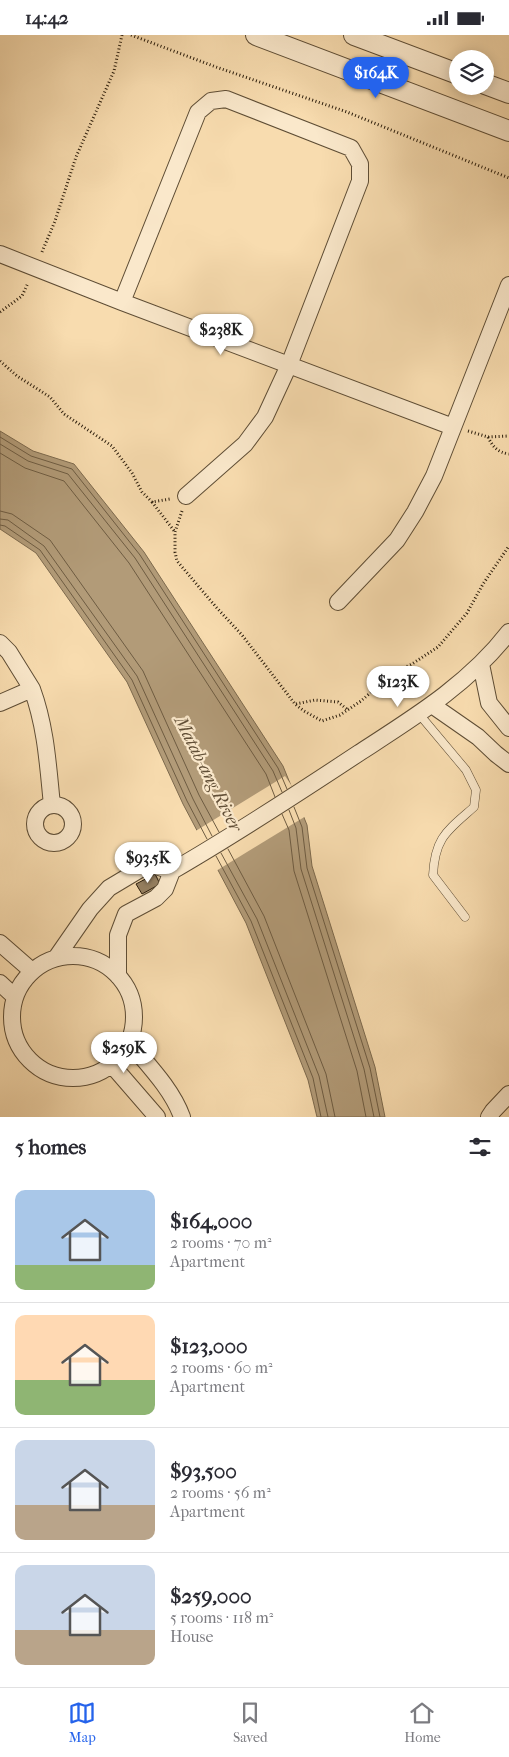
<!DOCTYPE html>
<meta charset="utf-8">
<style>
:root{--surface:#fff;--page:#f2f2f3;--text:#2b2b33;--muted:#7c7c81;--line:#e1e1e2;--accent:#2563eb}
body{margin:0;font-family:"IM FELL French Canon",serif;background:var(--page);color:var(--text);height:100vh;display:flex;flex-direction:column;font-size:19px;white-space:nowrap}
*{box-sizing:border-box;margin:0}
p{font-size:16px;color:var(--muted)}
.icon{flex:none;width:28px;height:28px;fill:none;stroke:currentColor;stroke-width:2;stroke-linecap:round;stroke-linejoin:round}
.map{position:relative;height:1082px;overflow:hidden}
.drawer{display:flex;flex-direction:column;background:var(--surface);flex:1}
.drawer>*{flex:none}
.tools{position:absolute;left:449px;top:15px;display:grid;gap:10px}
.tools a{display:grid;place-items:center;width:45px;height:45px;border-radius:50%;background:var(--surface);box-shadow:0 2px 12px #0003;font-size:25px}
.price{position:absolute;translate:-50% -42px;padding:0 11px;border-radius:18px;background:#fff;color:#222;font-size:16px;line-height:32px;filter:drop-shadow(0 1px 2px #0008)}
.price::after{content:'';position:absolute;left:50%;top:30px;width:15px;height:11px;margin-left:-8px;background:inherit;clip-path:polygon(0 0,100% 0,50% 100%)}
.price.selected{background:var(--accent);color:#fff}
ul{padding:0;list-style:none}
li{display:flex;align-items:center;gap:15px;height:125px;padding:0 15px}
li+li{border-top:1px solid var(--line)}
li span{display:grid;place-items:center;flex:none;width:140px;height:100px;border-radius:10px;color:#555}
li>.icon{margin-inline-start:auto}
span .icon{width:60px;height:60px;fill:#fffc;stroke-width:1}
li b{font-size:21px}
h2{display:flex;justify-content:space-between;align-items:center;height:60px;padding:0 15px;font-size:21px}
.status{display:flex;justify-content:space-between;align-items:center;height:35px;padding:0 25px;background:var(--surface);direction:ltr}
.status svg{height:14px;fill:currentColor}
.tab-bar{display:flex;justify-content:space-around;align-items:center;height:70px;border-top:1px solid var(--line);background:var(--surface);font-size:14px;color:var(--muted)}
.tab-bar a{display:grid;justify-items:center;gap:2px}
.tab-bar .selected{color:var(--accent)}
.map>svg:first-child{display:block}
.water{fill:#b29b78;stroke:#7c694d}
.pier{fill:#f8dcaf}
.shadow{fill:#0003}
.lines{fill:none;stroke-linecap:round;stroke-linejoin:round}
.shore{stroke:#6e5c42;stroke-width:1}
.building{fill:#968061;stroke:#2b1d0c}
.service-casing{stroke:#5e4d35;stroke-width:9}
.minor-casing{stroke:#5e4d35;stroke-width:18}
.tertiary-casing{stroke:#5e4d35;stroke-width:22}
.path{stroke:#2b1d0c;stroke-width:3;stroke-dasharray:1 2.5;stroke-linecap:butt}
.service{stroke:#fae8cb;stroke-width:8}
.minor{stroke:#fae8cb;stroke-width:16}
.tertiary{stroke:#fae8cb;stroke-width:20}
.labels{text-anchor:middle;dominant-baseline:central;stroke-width:4.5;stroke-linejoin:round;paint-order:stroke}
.water-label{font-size:18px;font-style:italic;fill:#614f37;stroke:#fae8cb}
</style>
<div class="status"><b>14:42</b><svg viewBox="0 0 49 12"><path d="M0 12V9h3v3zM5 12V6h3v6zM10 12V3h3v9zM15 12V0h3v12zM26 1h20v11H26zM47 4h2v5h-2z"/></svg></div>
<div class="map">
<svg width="509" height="1082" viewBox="0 0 509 1082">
<rect width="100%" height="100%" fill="#f8dcaf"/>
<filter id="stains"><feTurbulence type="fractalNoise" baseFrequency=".004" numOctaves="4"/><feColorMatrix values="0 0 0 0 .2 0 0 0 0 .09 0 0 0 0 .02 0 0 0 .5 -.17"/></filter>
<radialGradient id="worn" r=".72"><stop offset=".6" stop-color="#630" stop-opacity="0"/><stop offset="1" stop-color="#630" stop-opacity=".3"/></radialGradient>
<path class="water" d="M0 396 33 416 74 429 144 517 283 731 307 790 312 831 375 1032 385 1082H317L308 1045 246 888 183 769 127 647 36 518 0 494Z"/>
<path class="pier" d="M285 741 298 760 306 781 216 836 194 797Z"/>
<path class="shadow" d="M155 840 159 843 164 852 148 861 143 858Z"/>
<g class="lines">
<path class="shore" d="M0 402 31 421 72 434 140 520 278 733 287 754
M0 409 28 426 68 439 135 523 273 736 282 757
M0 418 25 433 64 446 129 528 266 739 275 762
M0 476 12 479 50 505 143 636 199 760 219 797
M0 484 8 485 44 511 137 641 193 764 212 801
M0 490 5 491 40 515 132 645 187 766 207 804
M294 772 302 792 307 833 370 1033 380 1082
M289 775 296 793 301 834 364 1034 374 1082
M282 779 289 795 294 836 357 1036 366 1082
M228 814 264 881 326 1039 335 1082
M221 818 257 884 319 1041 328 1082
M216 821 251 886 313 1043 321 1082"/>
</g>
<path class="building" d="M155 839 160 849 142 859 136 849Z"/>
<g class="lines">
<g class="service-casing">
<path id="service" d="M419 679 466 735 476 755 474 772C447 796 435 802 433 840L465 882"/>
</g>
<g class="minor-casing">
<path id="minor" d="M0 219 122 267 453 392
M122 267 198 77 211 66 226 64 351 113 360 129V146L289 330 265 382 245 409 186 461
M338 567 397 505 415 477 434 441 509 250
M0 608 9 617 32 654
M481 629 489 668 509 693
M0 668 32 654C46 692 48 731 52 770
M432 670 478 702 496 719 509 729
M35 789a19 19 0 1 1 38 0a19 19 0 1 1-38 0Z
M0 908 32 936
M12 982a61 61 0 1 1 122 0a61 61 0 1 1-122 0Z
M56 923 90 874 109 853 149 829 172 836
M118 941V900L126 879 156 863 165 854 172 836C236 799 297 759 359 718 413 683 469 649 509 597
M0 948 15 962
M129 1007C148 1030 172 1054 182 1082
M112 1030 157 1082
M489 1082 493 1076 509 1059"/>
</g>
<g class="tertiary-casing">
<path id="tertiary" d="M256 0 509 96
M354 0 458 39
M485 49 509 58"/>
</g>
<path class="path" d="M131 0 216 32 347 77 509 143
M42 217 55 186 76 122 114 36 122 0
M0 277 22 261 28 248
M0 326 17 341 50 362 64 379 112 411 132 438 142 457 152 467 170 464
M468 396 488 402 509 401
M488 402C493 412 497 417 509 419
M152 467 175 497
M182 476 175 497V517L177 526 216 572 242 600 295 669 304 676 322 686 340 680 361 666 393 638 412 629 438 612 467 578 483 549 509 511
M296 669 315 665 338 667 348 675"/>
<use href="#service" class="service"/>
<use href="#minor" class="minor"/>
<use href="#tertiary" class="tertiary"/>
</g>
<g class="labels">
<g class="water-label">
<text transform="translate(208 739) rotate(63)">Matab-ang River</text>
</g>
</g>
<rect width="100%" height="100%" filter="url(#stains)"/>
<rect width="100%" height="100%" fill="url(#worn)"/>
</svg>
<div class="tools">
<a><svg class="icon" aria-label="layers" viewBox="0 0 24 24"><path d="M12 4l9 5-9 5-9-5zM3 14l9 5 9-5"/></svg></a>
</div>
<b class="price selected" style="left:376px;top:64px">$164K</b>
<b class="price" style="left:221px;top:321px">$238K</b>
<b class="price" style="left:398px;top:673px">$123K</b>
<b class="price" style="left:148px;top:849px">$93.5K</b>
<b class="price" style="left:124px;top:1039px">$259K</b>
</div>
<section class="drawer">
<h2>5 homes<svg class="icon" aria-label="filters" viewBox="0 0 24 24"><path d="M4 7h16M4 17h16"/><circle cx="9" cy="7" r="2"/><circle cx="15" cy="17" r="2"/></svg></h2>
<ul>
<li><span style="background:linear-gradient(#a9c7e8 75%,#8fb573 0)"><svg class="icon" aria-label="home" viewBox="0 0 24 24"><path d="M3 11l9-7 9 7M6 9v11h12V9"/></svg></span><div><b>$164,000</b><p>2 rooms · 70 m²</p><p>Apartment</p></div></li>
<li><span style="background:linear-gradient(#ffd9b3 65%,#8fb573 0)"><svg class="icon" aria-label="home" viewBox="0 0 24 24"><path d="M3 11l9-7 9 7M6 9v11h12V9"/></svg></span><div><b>$123,000</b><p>2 rooms · 60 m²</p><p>Apartment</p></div></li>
<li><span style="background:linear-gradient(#c9d6e8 65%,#b9a48a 0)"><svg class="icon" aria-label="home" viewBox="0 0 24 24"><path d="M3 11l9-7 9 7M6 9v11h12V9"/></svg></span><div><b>$93,500</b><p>2 rooms · 56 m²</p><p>Apartment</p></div></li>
<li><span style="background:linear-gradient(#c9d6e8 65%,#b9a48a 0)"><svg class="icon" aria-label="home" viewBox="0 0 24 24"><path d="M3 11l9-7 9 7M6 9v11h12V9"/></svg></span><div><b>$259,000</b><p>5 rooms · 118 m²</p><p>House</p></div></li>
</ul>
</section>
<nav class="tab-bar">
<a class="selected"><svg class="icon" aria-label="map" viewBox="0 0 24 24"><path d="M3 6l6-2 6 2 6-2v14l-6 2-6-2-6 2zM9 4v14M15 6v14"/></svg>Map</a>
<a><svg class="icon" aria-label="saved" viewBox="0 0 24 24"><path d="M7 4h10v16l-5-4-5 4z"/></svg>Saved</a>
<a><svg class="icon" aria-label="home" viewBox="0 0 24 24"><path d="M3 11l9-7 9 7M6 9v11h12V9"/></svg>Home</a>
</nav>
